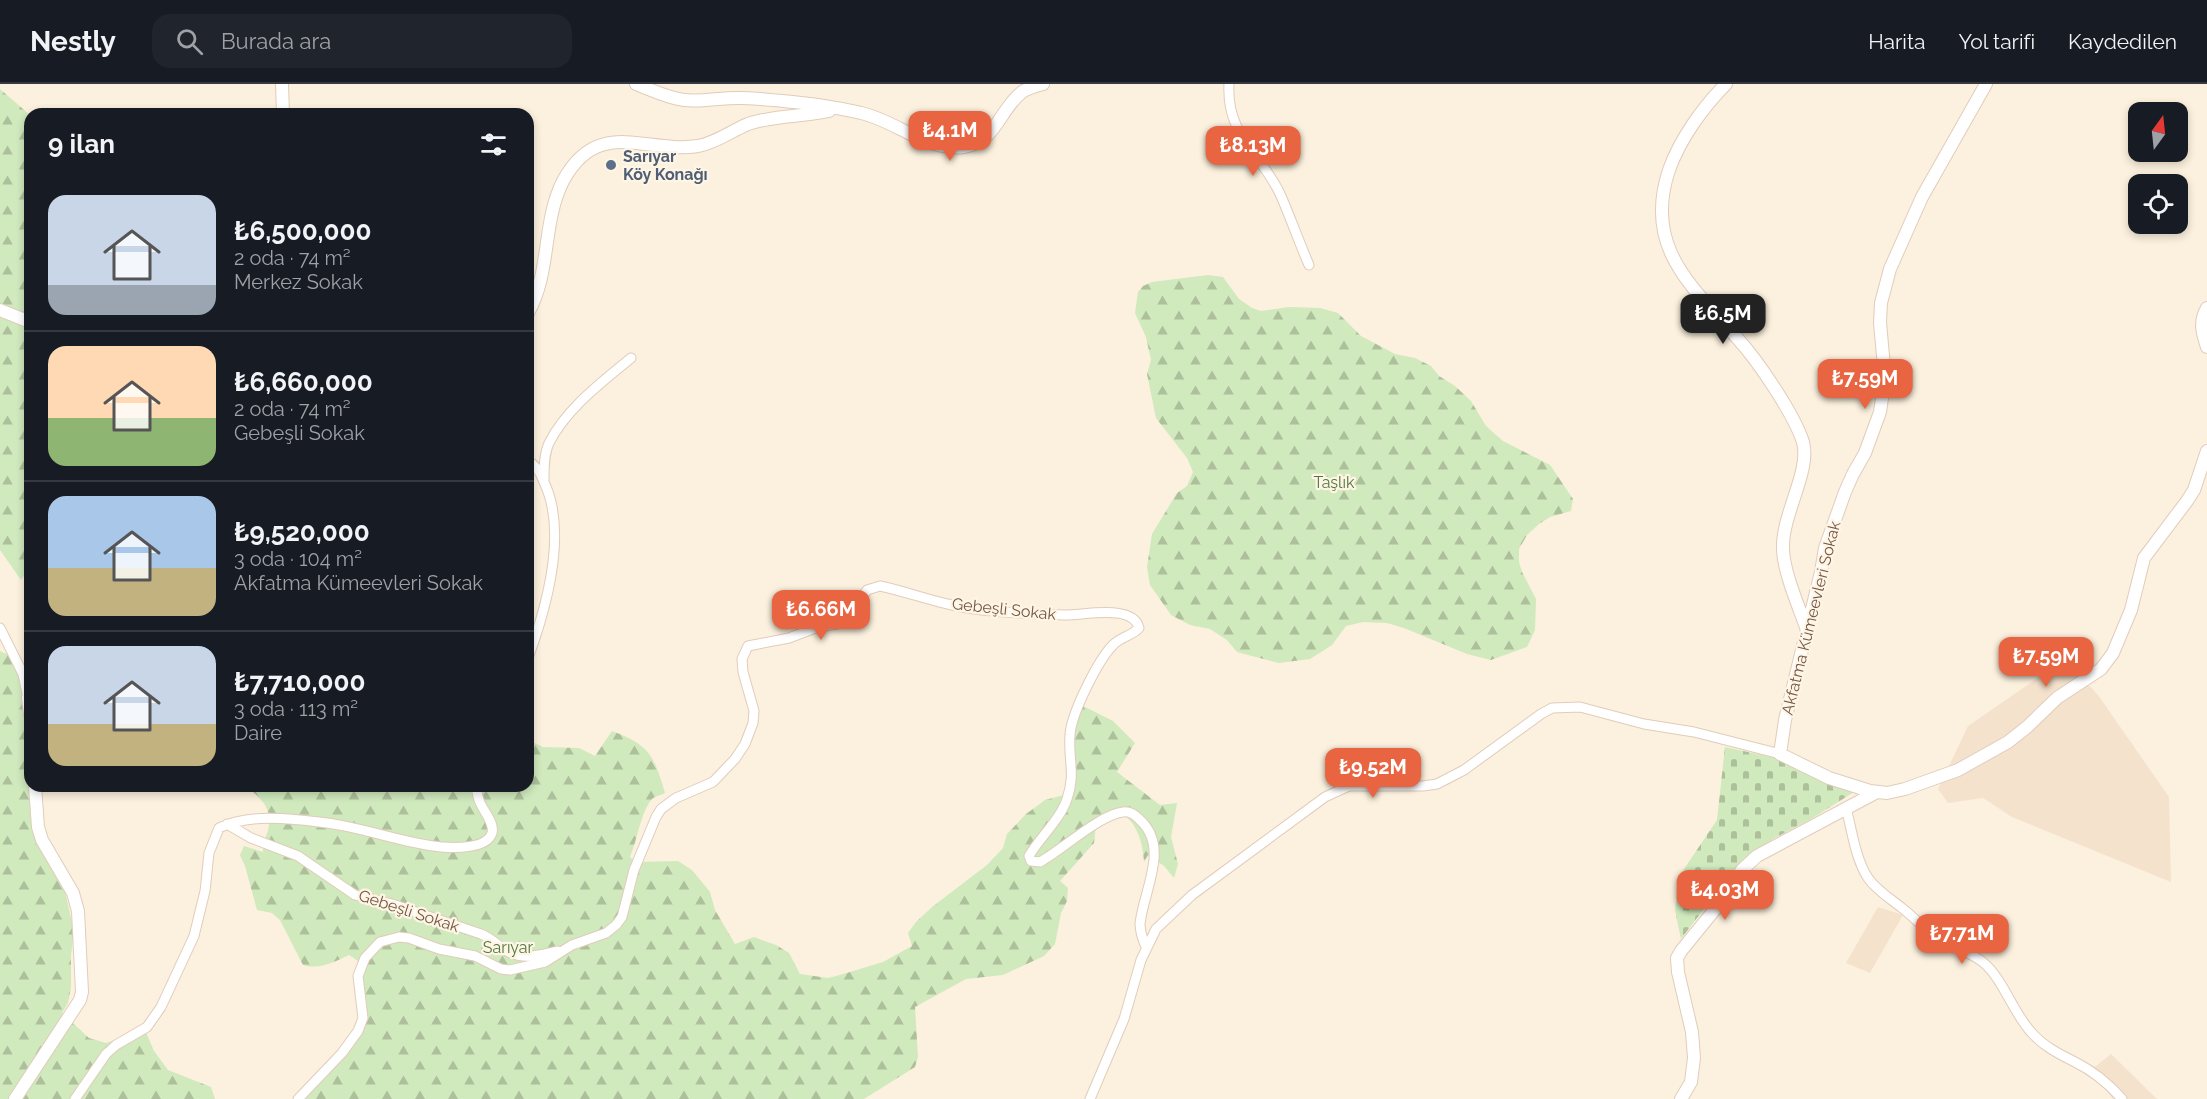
<!DOCTYPE html>
<html lang="tr">
<meta charset="utf-8">
<style>
:root{--surface:#171b24;--page:#20242c;--text:#f1f3f6;--muted:#9ea1a6;--line:#363941;--accent:#e96541}
body{margin:0;font-family:Raleway,sans-serif;background:var(--page);color:var(--text);height:100vh;display:flex;flex-direction:column;font-size:22px;white-space:nowrap}
*{box-sizing:border-box;margin:0}
p{font-size:20px;color:var(--muted)}
.icon{flex:none;width:33px;height:33px;fill:none;stroke:currentColor;stroke-width:2;stroke-linecap:round;stroke-linejoin:round}
.map{position:relative;flex:1;overflow:hidden}
.details{position:absolute;left:24px;top:24px;width:510px;height:684px;display:flex;flex-direction:column;background:var(--surface);border-radius:18px;box-shadow:0 3px 9px #0003}
.details>*{flex:none}
.needle{width:39px;rotate:15deg}
.controls{position:absolute;left:2128px;top:18px;display:grid;gap:12px}
.controls a{display:grid;place-items:center;width:60px;height:60px;border-radius:12px;background:var(--surface);box-shadow:0 3px 9px #0003;font-size:30px}
.price{position:absolute;translate:-50% -51px;padding:0 14px;border-radius:12px;background:var(--accent);color:#fff;font-size:20px;line-height:39px;filter:drop-shadow(0 2px 3px #0008)}
.price::after{content:'';position:absolute;left:50%;top:36px;width:18px;height:14px;margin-left:-9px;background:inherit;clip-path:polygon(0 0,100% 0,50% 100%)}
.price.on{background:#222;color:#fff}
ul{padding:0;list-style:none}
li{display:flex;align-items:center;gap:18px;height:150px;padding:0 24px}
li+li{border-top:2px solid var(--line)}
li span{display:grid;place-items:center;flex:none;width:168px;height:120px;border-radius:18px;color:#555}
li>.icon{margin-inline-start:auto}
span .icon{width:72px;height:72px;fill:#fffc;stroke-width:1}
li b{font-size:26px}
h2{display:flex;justify-content:space-between;align-items:center;height:72px;padding:0 24px;font-size:26px}
header{display:flex;align-items:center;gap:36px;box-sizing:border-box;height:84px;padding:0 30px;background:var(--surface);border-bottom:2px solid var(--line)}
header strong{font-size:28px}
nav{display:flex;gap:33px;margin-inline-start:auto;font-size:21px}
.search{width:420px;height:54px;background:var(--page);display:flex;align-items:center;gap:15px;box-sizing:border-box;padding:0 21px;border-radius:18px;color:var(--muted);font-size:22px}
.map>svg:first-child{display:block}
.residential{fill:#f4e2cd}
.forest{fill:url(#forest-firs)}
.cemetery{fill:url(#cemetery-stones)}
.lines{fill:none;stroke-linecap:round;stroke-linejoin:round}
.minor-casing{stroke:#e0ccbb;stroke-width:11}
.tertiary-casing{stroke:#e0ccbb;stroke-width:14}
.minor{stroke:#fff;stroke-width:9}
.tertiary{stroke:#fff;stroke-width:12}
.service-dot{fill:#5c6f8a;stroke:#fff5e5;stroke-width:2}
.labels{text-anchor:middle;dominant-baseline:central;stroke-width:4.5;stroke-linejoin:round;paint-order:stroke}
.service-label{font-size:16px;font-weight:bold;fill:#4e5e75;stroke:#fff5e5;text-anchor:start}
.park-label{font-size:16px;fill:#50783f;stroke:#fff5e5}
.street-label{font-size:16px;fill:#725646;stroke:#fff5e5}
</style>
<header>
<strong>Nestly</strong>
<div class="search"><svg class="icon" aria-label="search" viewBox="0 0 24 24"><circle cx="10" cy="10" r="6"/><path d="M15 15l6 6"/></svg>Burada ara</div>
<nav><a>Harita</a><a>Yol tarifi</a><a>Kaydedilen</a></nav>
</header>
<div class="map">
<svg width="2207" height="1015" viewBox="0 0 2207 1015">
<defs>
<pattern id="forest-firs" width="22" height="20" patternUnits="userSpaceOnUse" patternTransform="scale(1.5)"><rect width="22" height="20" fill="#d0e9bd"/><path d="M5 1l3.5 6h-7zM16 11l3.5 6h-7z" fill="#adc09b"/></pattern>
<pattern id="cemetery-stones" width="16" height="16" patternUnits="userSpaceOnUse" patternTransform="scale(1.5)"><rect width="16" height="16" fill="#d0e9bd"/><path d="M2 7V4a2 2 0 0 1 4 0v3zM10 15v-3a2 2 0 0 1 4 0v3z" fill="#adc09b"/></pattern>
</defs>
<rect width="100%" height="100%" fill="#fcf1de"/>
<path class="residential" d="M2065 575 2098 611 2169 713 2171 798 2012 733 1983 714 1948 719 1938 705 1968 642Z
M1878 823 1903 831 1870 889 1846 879Z
M2111 970 2157 1015H2113L2091 986Z"/>
<path class="forest" d="M0 5 30 31V483L21 496 0 466Z
M1208 191 1223 193 1239 215 1252 224 1261 227 1289 223 1320 224 1338 229 1361 252 1395 270 1415 274 1431 282 1439 292 1455 302 1471 317 1486 342 1503 357 1550 381 1573 415 1571 427 1550 433 1539 440 1527 451 1519 465V478L1522 488 1536 515 1535 546 1527 563 1491 576 1467 570 1404 544 1387 539 1363 538 1346 542 1332 561 1310 575 1279 579 1237 568 1227 556 1210 545 1190 541 1171 531 1150 501 1147 483 1152 450 1177 409 1187 402 1193 388 1187 374 1156 334 1147 290 1151 276 1146 253 1135 229 1138 208 1143 202 1152 198Z
M0 567 11 572 22 601 24 626 30 654 29 708 32 744 51 784 64 803 74 847 71 871V903L68 919 62 929 89 954 106 959 145 946 154 967 168 986 211 1003 215 1015H0Z
M1075 618 1113 637 1135 659 1117 688 1160 721 1177 719 1171 753 1178 780 1174 794 1164 782 1148 771 1144 778C1143 759 1137 736 1118 728L1096 740 1094 759 1060 797 1068 804 1067 817 1061 829 1055 860 1044 872 1003 891 966 895 915 923 918 973 915 983 864 1015H293C314 992 360 960 358 927 357 905 350 900 358 877L349 871C335 878 319 886 303 881L280 836 272 829 257 826 245 782 240 771 244 762 263 768C262 758 268 751 269 741 272 723 258 712 246 702H528V656L543 663 579 664 595 672 612 647C650 661 654 672 665 709 662 711 655 712 652 715 641 727 637 757 630 773L636 778 678 777 692 786 710 808 715 826 735 860 754 853 776 861 789 869 800 890 828 894 840 891 883 878 912 862 908 849 916 838 932 823 987 781 1003 764 1007 750 1026 730 1045 716 1064 711 1068 692 1065 650Z"/>
<path class="cemetery" d="M1725 663 1780 675 1854 708 1811 735 1773 755 1753 769 1723 800 1681 855 1675 826 1680 791 1717 736Z"/>
<g class="lines">
<g class="minor-casing">
<path id="minor" d="M1229 0C1226 53 1263 71 1281 112 1291 135 1299 158 1309 181
M528 377C537 381 541 390 544 398 568 448 546 525 528 574
M544 396C544 384 544 370 549 359 567 324 601 299 631 274
M0 544 23 590 28 614
M1846 724C1852 746 1855 774 1868 794 1876 806 1891 815 1902 824 1915 834 1926 847 1941 856 1955 865 1972 868 1985 880 2003 896 2013 928 2031 948 2043 962 2059 970 2075 978 2093 987 2109 1000 2122 1015
M227 740 251 754 298 772 355 811 392 820 481 850C491 854 496 860 505 866 523 877 539 871 558 867
M75 1015 106 970 116 961 147 943 161 923 194 852 205 807 209 769 219 744C249 730 287 734 319 738 361 742 400 759 441 763 454 764 487 765 492 749 495 738 482 726 479 716 477 711 477 706 476 702
M298 1015 342 969 358 947 363 934 358 892 365 874 380 858 399 853 409 854 439 865 475 872 501 885 510 886 545 878 572 861 606 849 616 841 622 833 634 786 656 733 661 725 676 714 713 698 735 675 745 660 753 639 754 627 743 588 742 575 748 562 789 554 818 543 837 540 846 536 852 529 867 506 880 502C904 507 928 516 952 521 988 529 1026 529 1063 531 1082 532 1133 519 1139 544 1132 552 1120 553 1113 561 1098 576 1071 630 1070 651 1068 676 1076 689 1067 715 1060 736 1040 753 1029 772L1031 777 1040 778C1062 766 1099 731 1123 728 1129 727 1135 731 1139 735 1171 763 1143 807 1140 840 1140 848 1143 856 1146 863
M1090 1015 1124 935 1141 876 1156 845 1192 811 1325 713 1349 702H1423L1437 700 1464 686 1541 630 1552 624 1580 623 1644 640 1694 648 1780 670"/>
</g>
<g class="tertiary-casing">
<path id="tertiary" d="M282 0 283 30
M636 0C651 6 668 14 684 16 703 18 723 13 743 14 781 16 824 20 861 29 895 36 927 68 964 63 996 58 999 26 1022 8 1028 4 1036 2 1043 0
M1726 0C1703 23 1680 55 1669 86 1643 164 1692 202 1738 255 1758 277 1794 330 1803 358 1811 387 1782 430 1783 464 1783 487 1799 523 1807 546
M1986 0 1922 113 1890 185 1881 219 1880 239 1885 293 1880 328 1865 369 1853 390 1845 408 1825 464 1821 488 1785 636 1780 670 1829 694 1870 707 1887 709 1905 705 1958 686 2008 658 2027 643 2057 614 2101 585 2113 569 2131 526 2144 474 2187 417 2194 406 2207 367
M2207 224C2199 238 2202 248 2207 263
M0 226 30 238
M528 229C551 189 542 138 563 97 598 32 646 70 698 62 716 59 731 47 748 40 774 31 802 33 829 27
M30 610 28 614 30 630
M15 1015 80 916 82 908 78 827 73 809 42 756 38 743 35 702
M1681 1015 1691 998 1694 974 1692 948 1678 888 1677 874 1681 867 1725 813 1742 786 1757 772 1877 708"/>
</g>
<use href="#minor" class="minor"/>
<use href="#tertiary" class="tertiary"/>
</g>
<circle class="service-dot" cx="611" cy="81" r="6"/>
<g class="labels">
<g class="service-label">
<text x="623" y="72">Sarıyar<tspan x="623" dy="18">Köy Konağı</tspan></text>
</g>
<g class="park-label">
<text x="1334" y="398">Taşlık</text>
<text x="508" y="863">Sarıyar</text>
</g>
<g class="street-label">
<text transform="translate(1004 525) rotate(6)">Gebeşli Sokak</text>
<text transform="translate(1811 534) rotate(-76)">Akfatma Kümeevleri Sokak</text>
<text transform="translate(409 827) rotate(18)">Gebeşli Sokak</text>
</g>
</g>
</svg>
<div class="controls">
<a><svg class="needle" viewBox="-14 -14 28 28"><path d="M0-13l5 13h-10z" fill="#e53935"/><path d="M0 13l5-13h-10z" fill="#9ea1a6"/></svg></a>
<a><svg class="icon" aria-label="locate" viewBox="0 0 24 24"><circle cx="12" cy="12" r="6"/><path d="M12 2v4M12 18v4M2 12h4M18 12h4"/></svg></a>
</div>
<b class="price" style="left:950px;top:78px">₺4.1M</b>
<b class="price" style="left:1253px;top:93px">₺8.13M</b>
<b class="price on" style="left:1723px;top:261px">₺6.5M</b>
<b class="price" style="left:1865px;top:326px">₺7.59M</b>
<b class="price" style="left:821px;top:557px">₺6.66M</b>
<b class="price" style="left:2046px;top:604px">₺7.59M</b>
<b class="price" style="left:1373px;top:715px">₺9.52M</b>
<b class="price" style="left:1725px;top:837px">₺4.03M</b>
<b class="price" style="left:1962px;top:881px">₺7.71M</b>
<section class="details">
<h2>9 ilan<svg class="icon" aria-label="filters" viewBox="0 0 24 24"><path d="M4 7h16M4 17h16"/><circle cx="9" cy="7" r="2"/><circle cx="15" cy="17" r="2"/></svg></h2>
<ul>
<li><span style="background:linear-gradient(#c9d6e8 75%,#9aa5b1 0)"><svg class="icon" aria-label="home" viewBox="0 0 24 24"><path d="M3 11l9-7 9 7M6 9v11h12V9"/></svg></span><div><b>₺6,500,000</b><p>2 oda · 74 m²</p><p>Merkez Sokak</p></div></li>
<li><span style="background:linear-gradient(#ffd9b3 60%,#8fb573 0)"><svg class="icon" aria-label="home" viewBox="0 0 24 24"><path d="M3 11l9-7 9 7M6 9v11h12V9"/></svg></span><div><b>₺6,660,000</b><p>2 oda · 74 m²</p><p>Gebeşli Sokak</p></div></li>
<li><span style="background:linear-gradient(#a9c7e8 60%,#c2b280 0)"><svg class="icon" aria-label="home" viewBox="0 0 24 24"><path d="M3 11l9-7 9 7M6 9v11h12V9"/></svg></span><div><b>₺9,520,000</b><p>3 oda · 104 m²</p><p>Akfatma Kümeevleri Sokak</p></div></li>
<li><span style="background:linear-gradient(#c9d6e8 65%,#c2b280 0)"><svg class="icon" aria-label="home" viewBox="0 0 24 24"><path d="M3 11l9-7 9 7M6 9v11h12V9"/></svg></span><div><b>₺7,710,000</b><p>3 oda · 113 m²</p><p>Daire</p></div></li>
</ul>
</section>
</div>
